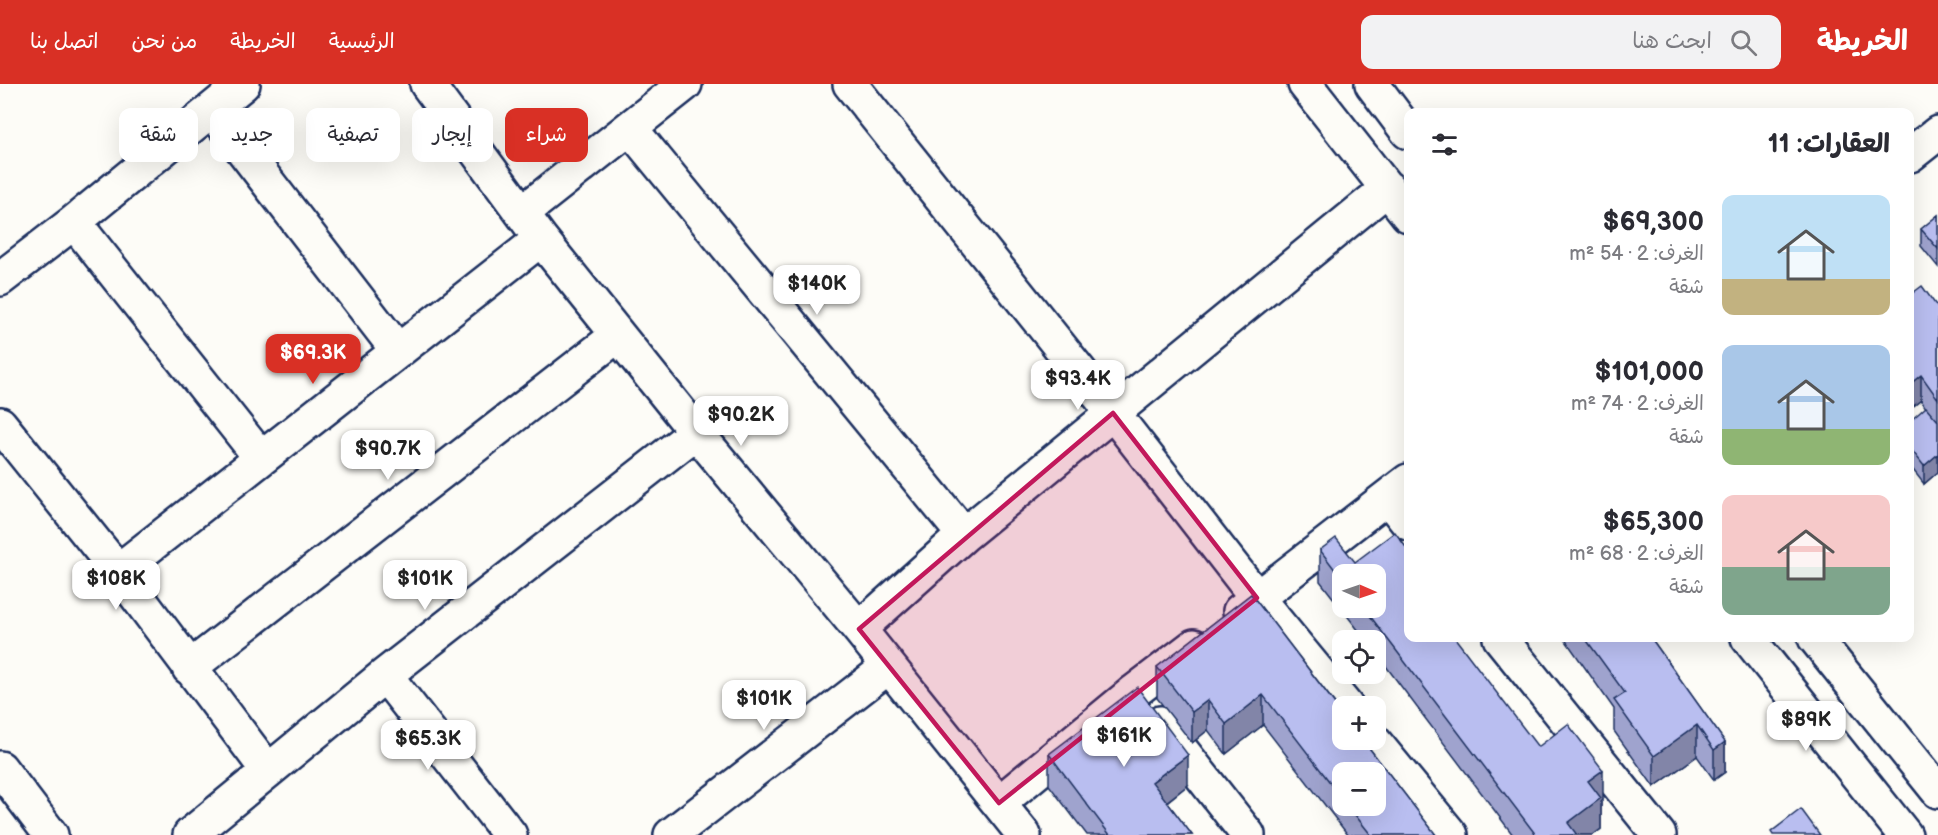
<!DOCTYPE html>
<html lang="ar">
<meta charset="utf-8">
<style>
:root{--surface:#fff;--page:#f2f2f3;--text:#2b2b33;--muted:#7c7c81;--accent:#d93025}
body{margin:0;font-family:"Balsamiq Sans","Playpen Sans Arabic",sans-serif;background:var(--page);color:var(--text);direction:rtl;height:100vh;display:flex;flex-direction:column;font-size:22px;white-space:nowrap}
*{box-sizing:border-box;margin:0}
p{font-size:20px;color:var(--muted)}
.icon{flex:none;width:33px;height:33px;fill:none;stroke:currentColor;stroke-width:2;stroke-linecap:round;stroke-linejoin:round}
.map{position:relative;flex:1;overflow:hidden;direction:ltr}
.details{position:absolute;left:1404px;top:24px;width:510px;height:534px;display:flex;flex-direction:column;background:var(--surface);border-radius:12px;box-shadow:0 6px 24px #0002;direction:rtl}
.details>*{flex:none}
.banner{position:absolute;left:18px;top:24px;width:570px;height:54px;direction:rtl;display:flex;gap:12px}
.needle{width:39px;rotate:92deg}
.tools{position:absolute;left:1332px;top:480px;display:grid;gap:12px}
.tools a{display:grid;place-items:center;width:54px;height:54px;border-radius:12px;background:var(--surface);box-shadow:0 6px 24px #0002;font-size:30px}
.price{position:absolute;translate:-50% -51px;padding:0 14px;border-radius:12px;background:#fff;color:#222;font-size:20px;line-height:39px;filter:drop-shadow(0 2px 3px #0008)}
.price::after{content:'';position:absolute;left:50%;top:36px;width:18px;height:14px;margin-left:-9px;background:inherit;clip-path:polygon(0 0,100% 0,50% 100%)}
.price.selected{background:var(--accent);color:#fff}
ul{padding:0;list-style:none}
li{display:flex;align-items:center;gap:18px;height:150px;padding:0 24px}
li span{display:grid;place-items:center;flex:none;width:168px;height:120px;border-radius:12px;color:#555}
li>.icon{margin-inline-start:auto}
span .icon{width:72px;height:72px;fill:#fffc;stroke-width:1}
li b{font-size:26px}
h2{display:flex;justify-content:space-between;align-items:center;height:72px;padding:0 24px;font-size:26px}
.tag{padding:0 21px;border-radius:12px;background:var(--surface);box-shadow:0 6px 24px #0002;font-size:21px;line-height:54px}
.tag.selected{background:var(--accent);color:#fff}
header{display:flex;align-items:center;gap:36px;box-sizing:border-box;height:84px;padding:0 30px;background:var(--accent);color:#fff}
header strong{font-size:28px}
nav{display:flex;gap:33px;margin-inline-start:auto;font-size:21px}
.search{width:420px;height:54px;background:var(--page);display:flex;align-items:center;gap:15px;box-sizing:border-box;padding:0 21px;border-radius:12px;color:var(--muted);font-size:22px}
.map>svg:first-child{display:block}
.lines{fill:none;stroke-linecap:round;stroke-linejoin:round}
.street-casing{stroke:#1b2f5e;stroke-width:38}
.street{stroke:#fdfcf7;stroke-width:33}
.wall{fill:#9fa3ce;stroke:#1b2f5e;stroke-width:1.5;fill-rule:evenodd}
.shaded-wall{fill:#8285a8;stroke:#1b2f5e;stroke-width:1.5}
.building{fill:#b9bef0;stroke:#1b2f5e;stroke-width:1.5}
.marked{fill:#c2185b;fill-opacity:0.2;stroke:#c2185b;stroke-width:4.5;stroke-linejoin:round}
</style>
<header>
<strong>الخريطة</strong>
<div class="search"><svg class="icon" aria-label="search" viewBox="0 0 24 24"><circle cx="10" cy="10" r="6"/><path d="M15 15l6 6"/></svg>ابحث هنا</div>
<nav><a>الرئيسية</a><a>الخريطة</a><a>من نحن</a><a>اتصل بنا</a></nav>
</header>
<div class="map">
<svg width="1938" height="751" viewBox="0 0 1938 751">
<rect width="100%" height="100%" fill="#fdfcf7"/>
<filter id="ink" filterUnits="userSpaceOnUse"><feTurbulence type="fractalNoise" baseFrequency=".0167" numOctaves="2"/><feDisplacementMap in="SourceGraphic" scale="12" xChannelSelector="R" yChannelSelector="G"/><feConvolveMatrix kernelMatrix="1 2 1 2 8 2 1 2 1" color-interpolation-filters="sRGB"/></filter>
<g filter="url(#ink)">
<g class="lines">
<g class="street-casing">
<path id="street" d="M427 0 541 155 696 348 859 545 1024 751
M850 0 1113 329 1257 514 1346 622
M1305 0 1408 131
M1372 0 1408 48
M212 26 398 267
M630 44 964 451
M1910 71 1938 49
M522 129 685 0
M74 138 261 374
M0 195 74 138 243 0
M0 340 118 487 268 687
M1388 414 1408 439
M118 487 541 155
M1240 527 1408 397
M859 545 964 451 1388 104
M1500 554 1659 751
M1748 554 1905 751
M1815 554 1938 707
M189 584 618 251
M385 591 510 751
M1160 639 1248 751
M1373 656 1451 751
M0 684 51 751
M999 719 1135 607 1194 562
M190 751 385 591 696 348
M671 751 888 583"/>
</g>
<use href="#street" class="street"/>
</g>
<path class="wall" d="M1938 131V183L1921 162V145Z
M1938 224V388L1924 400 1910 382V338L1926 324 1921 316 1910 325Z
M1320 466 1408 554 1538 663 1603 716 1601 718V745L1593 751H1513L1376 569V556H1366L1320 497ZM1342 490 1376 524H1342Z
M1251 510 1436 751H1348L1263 641 1226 670 1208 646 1192 659 1157 614V583ZM1342 688 1376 722H1342Z
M1564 554H1651L1725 658V688L1714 696 1697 672 1654 703 1614 647V625Z
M1049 670 1188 701 1167 718 1192 751H1087L1049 701Z"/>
<path class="shaded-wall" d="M1921 291V316L1910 325V300Z
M1938 370V388L1924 400V382Z
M1263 611V641L1226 670V640Z
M1208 616V646L1192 659V628Z
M1697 641V672L1654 703V672Z
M1725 658V688L1714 696V666Z
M1188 671V701L1152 729V698Z
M1603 686V716L1601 718V745L1593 751H1568V739L1588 697Z"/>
<path class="building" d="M1938 131V165L1921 145Z
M1922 202 1938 224V315L1921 291 1910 300V211Z
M1926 323 1938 337V370L1924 382 1910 364V337Z
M1395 448 1408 466V554H1455L1538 663 1568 640 1603 686 1588 697 1601 714 1568 739 1577 751H1536L1364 524H1376V490H1342V495L1320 466 1336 454 1355 478Z
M1251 510 1342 629V656H1363L1436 751H1371L1348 722H1376V688H1342V714L1263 611 1226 640 1208 616 1192 628 1157 583Z
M1585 554H1651L1725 658 1714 666 1697 641 1654 672 1614 616 1625 609Z
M1137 603 1188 671 1152 698 1192 751H1110L1049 670Z
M1801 725 1820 751H1773L1771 748Z"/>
</g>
<path class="marked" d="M1113 329 1257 514 999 719 859 545Z"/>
</svg>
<div class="tools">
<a><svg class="needle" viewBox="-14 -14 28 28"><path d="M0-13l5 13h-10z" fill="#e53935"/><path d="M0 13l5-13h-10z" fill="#7c7c81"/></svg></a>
<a><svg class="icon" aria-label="locate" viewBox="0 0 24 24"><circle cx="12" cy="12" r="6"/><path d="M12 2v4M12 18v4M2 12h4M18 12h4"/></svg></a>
<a>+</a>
<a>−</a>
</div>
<b class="price" style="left:817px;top:232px">$140K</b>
<b class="price selected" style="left:313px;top:301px">$69.3K</b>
<b class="price" style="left:1078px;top:327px">$93.4K</b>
<b class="price" style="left:741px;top:363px">$90.2K</b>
<b class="price" style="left:388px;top:397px">$90.7K</b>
<b class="price" style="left:116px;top:527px">$108K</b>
<b class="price" style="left:425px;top:527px">$101K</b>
<b class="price" style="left:764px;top:647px">$101K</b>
<b class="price" style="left:1806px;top:668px">$89K</b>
<b class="price" style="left:1124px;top:684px">$161K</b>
<b class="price" style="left:428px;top:687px">$65.3K</b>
<div class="banner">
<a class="tag selected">شراء</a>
<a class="tag">إيجار</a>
<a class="tag">تصفية</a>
<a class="tag">جديد</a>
<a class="tag">شقة</a>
</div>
<section class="details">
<h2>العقارات: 11<svg class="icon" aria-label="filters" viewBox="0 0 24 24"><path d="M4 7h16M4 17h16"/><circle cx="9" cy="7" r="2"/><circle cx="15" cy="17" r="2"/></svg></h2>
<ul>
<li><span style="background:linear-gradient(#bfe0f5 70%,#c2b280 0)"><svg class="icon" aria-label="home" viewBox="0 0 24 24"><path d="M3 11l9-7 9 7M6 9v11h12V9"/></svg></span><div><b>$69,300</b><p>الغرف: 2 · 54 m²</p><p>شقة</p></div></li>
<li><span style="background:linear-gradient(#a9c7e8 70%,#8fb573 0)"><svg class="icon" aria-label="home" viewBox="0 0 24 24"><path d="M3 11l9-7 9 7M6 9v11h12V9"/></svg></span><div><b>$101,000</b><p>الغرف: 2 · 74 m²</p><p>شقة</p></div></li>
<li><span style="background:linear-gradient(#f6c9c9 60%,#7fa58c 0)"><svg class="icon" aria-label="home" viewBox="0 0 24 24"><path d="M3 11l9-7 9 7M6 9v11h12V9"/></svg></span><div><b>$65,300</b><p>الغرف: 2 · 68 m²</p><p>شقة</p></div></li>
</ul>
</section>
</div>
